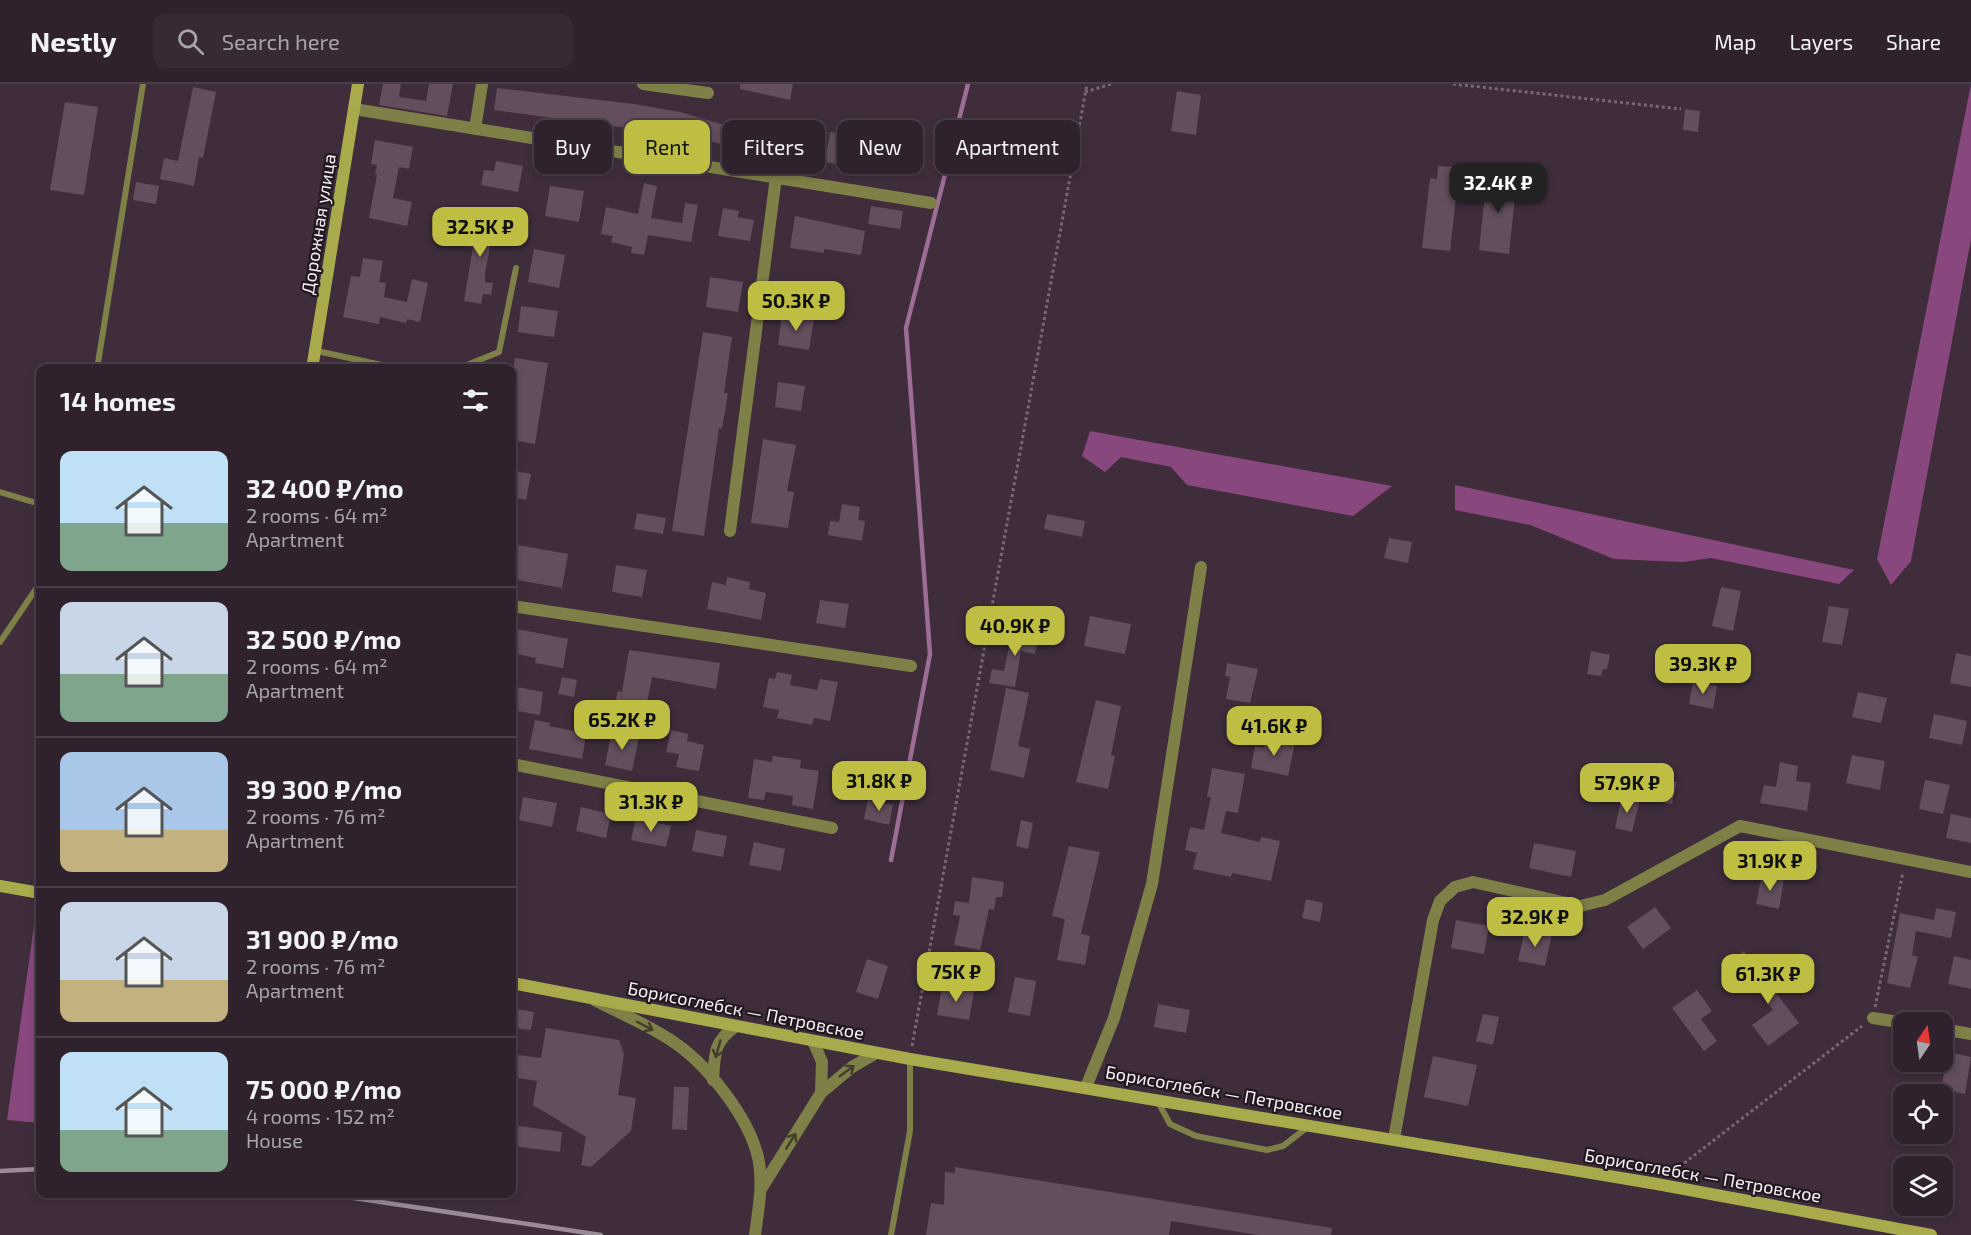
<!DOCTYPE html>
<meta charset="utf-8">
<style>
:root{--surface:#2f222d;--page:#372a35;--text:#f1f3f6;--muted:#a7a4aa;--line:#4a3f49;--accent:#bebe42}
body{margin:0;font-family:"Exo 2",sans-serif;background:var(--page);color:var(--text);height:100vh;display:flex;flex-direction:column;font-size:22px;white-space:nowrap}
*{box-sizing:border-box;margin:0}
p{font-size:20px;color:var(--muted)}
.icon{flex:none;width:33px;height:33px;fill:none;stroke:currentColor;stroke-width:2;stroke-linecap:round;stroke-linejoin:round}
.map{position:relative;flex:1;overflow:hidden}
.side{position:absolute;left:36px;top:280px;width:480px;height:834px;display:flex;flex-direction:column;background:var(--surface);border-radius:12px;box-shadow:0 3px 9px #0003,0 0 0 2px var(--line)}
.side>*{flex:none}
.guide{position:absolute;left:534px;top:36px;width:570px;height:54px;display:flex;gap:12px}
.needle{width:39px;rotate:13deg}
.tools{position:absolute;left:1893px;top:928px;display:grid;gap:12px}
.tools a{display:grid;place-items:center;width:60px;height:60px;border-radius:12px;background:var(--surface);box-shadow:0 3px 9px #0003,0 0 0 2px var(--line);font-size:30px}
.price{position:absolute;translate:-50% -51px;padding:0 14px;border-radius:12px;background:var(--accent);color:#111;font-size:20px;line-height:39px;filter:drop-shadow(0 2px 3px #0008)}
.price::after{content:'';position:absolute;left:50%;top:36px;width:18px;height:14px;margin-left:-9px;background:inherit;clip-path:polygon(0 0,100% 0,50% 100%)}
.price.current{background:#222;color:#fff}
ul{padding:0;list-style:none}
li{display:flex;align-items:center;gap:18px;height:150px;padding:0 24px}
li+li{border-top:2px solid var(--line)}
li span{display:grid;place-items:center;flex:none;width:168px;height:120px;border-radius:12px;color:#555}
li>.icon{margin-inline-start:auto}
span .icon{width:72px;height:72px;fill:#fffc;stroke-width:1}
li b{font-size:26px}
h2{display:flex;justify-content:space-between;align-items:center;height:72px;padding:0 24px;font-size:26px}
.tag{padding:0 21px;border-radius:12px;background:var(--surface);box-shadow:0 3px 9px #0003,0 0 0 2px var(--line);font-size:21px;line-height:54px}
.tag.current{background:var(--accent);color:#111}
header{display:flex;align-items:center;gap:36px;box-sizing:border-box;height:84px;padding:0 30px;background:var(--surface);border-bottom:2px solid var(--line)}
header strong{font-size:28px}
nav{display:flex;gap:33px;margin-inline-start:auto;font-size:21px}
.search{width:420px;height:54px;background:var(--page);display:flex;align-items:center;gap:15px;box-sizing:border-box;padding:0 21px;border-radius:12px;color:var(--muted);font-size:22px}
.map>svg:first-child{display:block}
.forest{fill:#88477d}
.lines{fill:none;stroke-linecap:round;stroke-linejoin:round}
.stream{stroke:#9c6d95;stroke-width:4.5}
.building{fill:#624e5d}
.path{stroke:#786875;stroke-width:3;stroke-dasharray:3 3;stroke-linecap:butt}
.lane{stroke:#7f8047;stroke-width:6}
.street{stroke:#7f8047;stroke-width:12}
.secondary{stroke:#a9aa4b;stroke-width:12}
.rail{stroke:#9a8b97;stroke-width:4.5}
.oneway{stroke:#423d2d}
.labels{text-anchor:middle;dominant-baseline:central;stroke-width:4.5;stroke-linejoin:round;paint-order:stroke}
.street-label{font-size:18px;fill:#fbeff8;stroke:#21191f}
</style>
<header>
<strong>Nestly</strong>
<div class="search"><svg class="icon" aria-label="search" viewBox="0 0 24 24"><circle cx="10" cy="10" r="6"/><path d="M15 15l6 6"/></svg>Search here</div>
<nav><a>Map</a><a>Layers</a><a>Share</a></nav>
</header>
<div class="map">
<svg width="1971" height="1151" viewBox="0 0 1971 1151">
<rect width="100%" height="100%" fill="#3f2d3c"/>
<path class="forest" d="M1971 0V155L1911 477 1891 501 1877 475Z
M1090 347 1392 402 1353 432 1187 401 1171 383 1121 373 1105 388 1082 372Z
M1455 401 1854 486 1839 500 1711 474 1683 478 1614 475 1530 441 1455 426Z
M36 827 40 828V1039L7 1036Z"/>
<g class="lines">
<path class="stream" d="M891 776 930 570 906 244 968 0"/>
</g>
<path class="building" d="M383 0H401L399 13 426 17 429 0H453L447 32 379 21Z
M740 0H793L790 16 740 5Z
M193 3 216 8 203 74 199 73 194 102 160 95 164 74 178 77Z
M497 4 634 20 680 28 735 44 782 54 778 75 694 53 494 26Z
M1177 7 1201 11 1196 51 1171 47Z
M65 18 98 23 84 111 50 106Z
M1685 25 1700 27 1698 48 1683 46Z
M830 48 859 53 853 83 825 78Z
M375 56 413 63 409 85 399 83 393 114 412 118 407 142 369 134 377 91 375 90 377 81 371 80Z
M496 77 523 82 518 108 481 101 484 86 494 87Z
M1438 82 1453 83 1452 96H1458L1450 167 1422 164 1430 94 1437 95Z
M1487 91 1517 94 1509 170 1479 166Z
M136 98 159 102 156 120 133 116Z
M644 99 657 102 651 134 682 139 685 119 698 121 691 158 648 151 644 171 631 169 632 163 611 158 613 152 601 150 606 123 638 130Z
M550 102 584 107 579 138 545 132Z
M871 122 903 127 900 145 868 140Z
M723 124 739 127 738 133 754 136 750 157 718 152Z
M475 129 496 132 485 189V198L493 199 491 211 483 210 481 220 464 217 473 163H469Z
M795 132 865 147 861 171 824 165V169L790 164Z
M534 165 565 171 559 204 528 198Z
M363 174 383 177 379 198 386 199 384 213 407 218 412 195 428 199 420 238 407 235 406 239 380 233 379 240 343 233 351 192 360 193Z
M710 193 743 198 738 228 706 223Z
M521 222 558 227 554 253 518 248Z
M782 230 814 235 809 266 778 261Z
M703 248 732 253 724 309H728L722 345 719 344 704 452 672 447Z
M515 274 548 279 535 360 512 356V295Z
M778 298 805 302 801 327 775 323Z
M763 355 796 361 787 407 794 408 788 444 751 439Z
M512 386 531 390 526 416 512 413Z
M842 420 860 423 858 436 865 437 862 457 828 451 830 437 839 438Z
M637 429 666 434 663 450 634 445Z
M1047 430 1085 437 1082 453 1044 445Z
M1389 454 1412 458 1408 479 1384 474Z
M512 460 568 470 562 504 512 495Z
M616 481 647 486 642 513 612 508Z
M727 493 750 498 749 505 766 509 761 536 707 525 712 498 726 501Z
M1721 503 1741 507 1733 547 1712 542Z
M820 516 849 520 845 544 816 539Z
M1829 522 1849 525 1842 561 1822 558Z
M1090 532 1131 540 1125 570 1084 562Z
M512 544 568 555 563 584 535 579 536 574 512 569Z
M1013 544 1039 549 1035 570 1021 567 1015 603 989 599 992 585 1004 587Z
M629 566 720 579 716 605 652 593 646 624 615 619 618 607 622 608Z
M1591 567 1610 571 1607 585H1603L1601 592 1587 590Z
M1956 569 1971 572V603L1950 599Z
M1227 579 1258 585 1250 619 1226 615 1230 593 1225 592Z
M777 588 792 591 790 601 817 606 820 595 838 598 830 637 814 634 812 641 777 634 779 626 763 623 769 594 775 595Z
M562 593 577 596 574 613 558 610Z
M1693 598 1717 602 1713 625 1689 620Z
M512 602 543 608 540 631 512 626Z
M1006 604 1029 609 1018 662 1030 665 1024 694 990 686Z
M1858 608 1887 614 1881 639 1852 633Z
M1096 616 1121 622 1111 671 1115 672 1108 705 1076 698Z
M581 618 607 623 603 643 588 640 582 675 529 665 535 636 550 639 549 642 574 647Z
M1934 630 1967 637 1962 661 1929 654Z
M671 646 688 650 687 657 704 661 699 687 676 683 679 670 666 668Z
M612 647 639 653 632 687 605 681Z
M1266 654 1295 659 1288 692 1251 684 1255 662 1263 664Z
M1852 671 1885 677 1880 706 1846 699Z
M773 672 801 676 800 684 819 687 813 725 792 721 793 712 766 708 764 716 748 714 754 675 772 678Z
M1780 678 1798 682 1796 697 1811 699 1807 727 1760 719 1764 701 1776 703Z
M1212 684 1245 690 1238 729 1226 727 1221 749 1260 758 1261 753 1280 757 1271 797 1232 789 1231 793 1193 785 1197 769 1185 766 1190 743 1204 746 1211 713H1207Z
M1652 692 1677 698 1672 720 1647 715Z
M1925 696 1950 701 1943 730 1919 725Z
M1622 712 1640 715 1632 748 1615 744Z
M523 713 557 719 552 743 519 736Z
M868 716 893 721 889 741 864 735Z
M581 723 611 730 606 754 576 747Z
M1951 730 1971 734V759L1946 754Z
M636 734 671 742 666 763 631 756Z
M1021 736 1033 739 1028 765 1016 762Z
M696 746 727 752 723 773 692 767Z
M754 758 785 765 781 787 749 781Z
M1534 759 1576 767 1571 793 1529 784Z
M1069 762 1100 768 1081 850 1090 852 1085 881 1057 876 1065 835 1052 832Z
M1762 791 1784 795 1779 825 1756 820Z
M972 793 1004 798 1002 813H996L994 826 989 825 980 866 954 861 960 832 953 831 955 817 969 819Z
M1306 815 1323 819 1320 838 1302 834Z
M1655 823 1671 844 1643 865 1627 843Z
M1936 824 1956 828 1951 854 1916 847 1912 871 1918 873 1910 904 1887 899 1900 829 1934 836Z
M1456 836 1489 842 1484 870 1451 864Z
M1525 845 1552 850 1545 882 1518 877Z
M1744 867 1799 939 1768 962 1752 941 1773 926 1734 875Z
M1954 872 1971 876V905L1948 900Z
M867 875 888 882 878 915 856 908Z
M1015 893 1036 897 1030 932 1008 928Z
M942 902 974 907 969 936 937 931Z
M1697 906 1712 927 1701 935 1717 957 1704 967 1672 924Z
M1158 920 1190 926 1186 949 1154 943Z
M517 925 534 928 531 946 514 944Z
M1483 930 1499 933 1493 961 1476 957Z
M546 944 619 956 624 970 618 1011 636 1014 631 1047 591 1083 581 1081 586 1053 533 1021 537 997 512 993V970L541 974Z
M1948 968 1971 973 1965 1010 1941 1005Z
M1433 972 1477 981 1468 1022 1424 1013Z
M674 1003H689L687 1046 672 1045Z
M512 1041 562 1048 560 1068 512 1062Z
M955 1083 1332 1144 1331 1151H1258L1171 1137 1169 1151H926L931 1119 944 1121 945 1088 955 1089Z"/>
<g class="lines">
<path class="path" d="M1453 0 1681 25
M1085 8 1111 0
M1875 923 1903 788
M912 962 1087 0
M1670 1090 1862 942"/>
<path class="lane" d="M317 267 400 285
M97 285 143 0
M457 285 499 268 516 184
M0 408 40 420
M0 558 40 499
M1158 1018 1170 1040 1196 1052 1267 1066 1283 1062 1309 1042
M891 1151 910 1047V975"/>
<path class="street" d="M643 0 708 9
M354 25 931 119
M475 45 482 0
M730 447 776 93
M512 522 911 582
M512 680 832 744
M596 917C620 929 646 940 669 955 706 978 751 1035 759 1078 763 1103 758 1127 755 1151
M1873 934 1905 939
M1942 945 1971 950
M813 957 822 978 821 1009
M713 996C715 970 713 958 736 942
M1086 1003 1114 934 1152 800 1201 483
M1394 1055 1433 836 1440 817 1455 803 1473 798 1580 822 1605 816 1740 742 1971 788
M761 1105 821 1009 852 983 876 969"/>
<path class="secondary" d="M312 285 358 0
M0 802 40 809
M512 899 910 975 1657 1100 1931 1151"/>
<path class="rail" d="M0 1087 40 1085
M327 1110 601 1151"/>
</g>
<defs><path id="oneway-shaft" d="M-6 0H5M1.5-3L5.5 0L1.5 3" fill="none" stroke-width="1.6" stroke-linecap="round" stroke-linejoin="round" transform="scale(1.5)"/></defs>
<g class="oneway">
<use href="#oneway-shaft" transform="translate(645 942) rotate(28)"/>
<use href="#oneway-shaft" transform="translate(718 965) rotate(106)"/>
<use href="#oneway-shaft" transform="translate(847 987) rotate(-36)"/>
<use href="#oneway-shaft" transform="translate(791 1057) rotate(-58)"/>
</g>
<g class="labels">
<g class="street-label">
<text transform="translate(318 140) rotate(-81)">Дорожная улица</text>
<text transform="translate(746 926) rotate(11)">Борисоглебск — Петровское</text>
<text transform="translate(1224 1008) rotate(10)">Борисоглебск — Петровское</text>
<text transform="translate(1703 1091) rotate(10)">Борисоглебск — Петровское</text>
</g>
</g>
</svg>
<div class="tools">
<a><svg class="needle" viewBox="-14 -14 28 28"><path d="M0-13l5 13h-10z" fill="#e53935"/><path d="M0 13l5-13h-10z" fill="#a7a4aa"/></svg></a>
<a><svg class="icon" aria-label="locate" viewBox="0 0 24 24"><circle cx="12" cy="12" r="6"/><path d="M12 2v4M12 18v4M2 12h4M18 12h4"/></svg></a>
<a><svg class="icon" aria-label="layers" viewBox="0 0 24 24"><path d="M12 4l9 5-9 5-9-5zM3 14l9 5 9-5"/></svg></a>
</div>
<b class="price current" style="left:1498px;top:130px">32.4K ₽</b>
<b class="price" style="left:480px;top:174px">32.5K ₽</b>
<b class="price" style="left:796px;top:248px">50.3K ₽</b>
<b class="price" style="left:1015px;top:573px">40.9K ₽</b>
<b class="price" style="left:1703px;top:611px">39.3K ₽</b>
<b class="price" style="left:622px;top:667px">65.2K ₽</b>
<b class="price" style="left:1274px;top:673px">41.6K ₽</b>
<b class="price" style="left:879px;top:728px">31.8K ₽</b>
<b class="price" style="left:1627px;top:730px">57.9K ₽</b>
<b class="price" style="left:651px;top:749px">31.3K ₽</b>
<b class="price" style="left:1770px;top:808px">31.9K ₽</b>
<b class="price" style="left:1535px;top:864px">32.9K ₽</b>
<b class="price" style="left:956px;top:919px">75K ₽</b>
<b class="price" style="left:1768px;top:921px">61.3K ₽</b>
<div class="guide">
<a class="tag">Buy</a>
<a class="tag current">Rent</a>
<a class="tag">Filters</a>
<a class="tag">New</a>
<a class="tag">Apartment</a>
</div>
<section class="side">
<h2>14 homes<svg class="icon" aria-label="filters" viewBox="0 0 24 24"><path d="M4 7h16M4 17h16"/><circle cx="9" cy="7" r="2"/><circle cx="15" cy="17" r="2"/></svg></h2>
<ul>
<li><span style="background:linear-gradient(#bfe0f5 60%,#7fa58c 0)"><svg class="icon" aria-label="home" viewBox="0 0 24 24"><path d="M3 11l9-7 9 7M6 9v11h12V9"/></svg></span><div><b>32 400 ₽/mo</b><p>2 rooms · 64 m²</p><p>Apartment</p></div></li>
<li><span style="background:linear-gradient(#c9d6e8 60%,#7fa58c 0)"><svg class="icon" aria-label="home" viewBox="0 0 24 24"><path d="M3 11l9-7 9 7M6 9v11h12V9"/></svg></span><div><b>32 500 ₽/mo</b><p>2 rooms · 64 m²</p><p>Apartment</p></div></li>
<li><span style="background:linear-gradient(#a9c7e8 65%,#c2b280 0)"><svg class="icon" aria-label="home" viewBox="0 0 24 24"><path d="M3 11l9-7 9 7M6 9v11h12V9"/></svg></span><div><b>39 300 ₽/mo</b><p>2 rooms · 76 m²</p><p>Apartment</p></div></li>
<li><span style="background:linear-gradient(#c9d6e8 65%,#c2b280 0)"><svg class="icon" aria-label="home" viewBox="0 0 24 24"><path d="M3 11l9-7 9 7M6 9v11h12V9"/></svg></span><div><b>31 900 ₽/mo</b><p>2 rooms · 76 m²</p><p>Apartment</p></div></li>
<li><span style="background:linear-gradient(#bfe0f5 65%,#7fa58c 0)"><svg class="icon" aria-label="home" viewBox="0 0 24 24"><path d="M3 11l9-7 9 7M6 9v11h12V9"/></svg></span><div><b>75 000 ₽/mo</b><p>4 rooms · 152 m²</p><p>House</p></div></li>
</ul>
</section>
</div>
